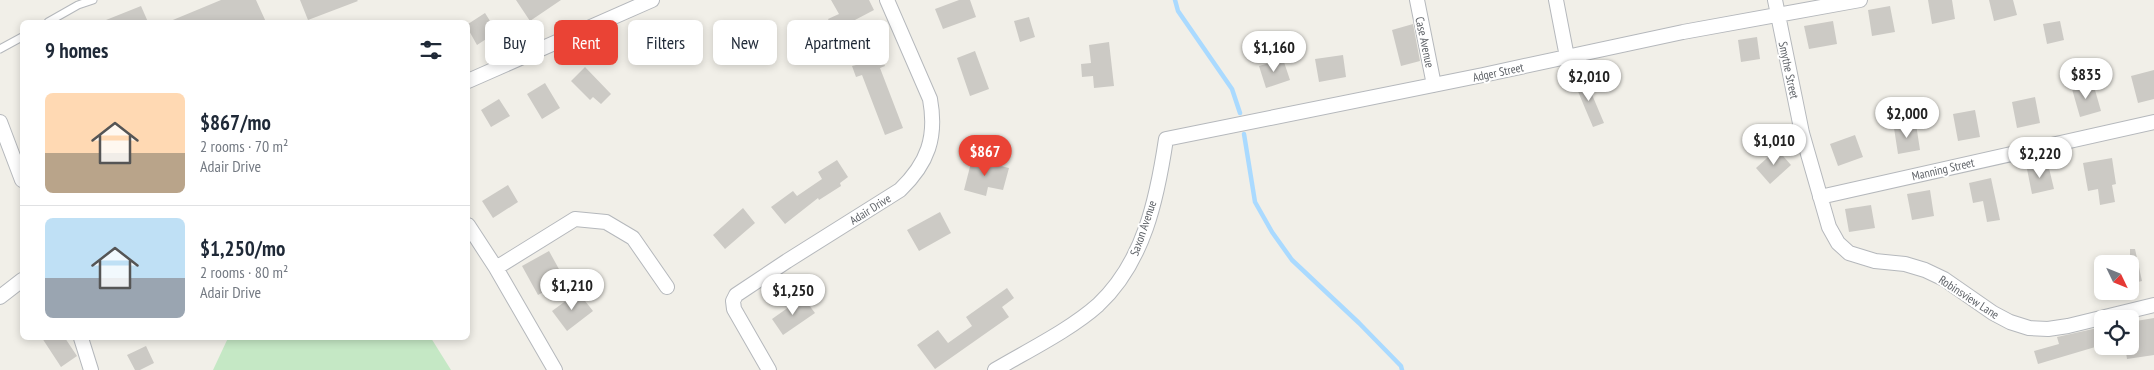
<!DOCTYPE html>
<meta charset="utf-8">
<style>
:root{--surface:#fff;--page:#f6f6f7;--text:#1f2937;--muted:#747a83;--line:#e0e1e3;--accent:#ea4335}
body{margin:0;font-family:"PT Sans Narrow",sans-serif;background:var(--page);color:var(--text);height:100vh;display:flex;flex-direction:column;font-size:19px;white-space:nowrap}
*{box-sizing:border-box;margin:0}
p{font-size:16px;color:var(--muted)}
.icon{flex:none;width:28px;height:28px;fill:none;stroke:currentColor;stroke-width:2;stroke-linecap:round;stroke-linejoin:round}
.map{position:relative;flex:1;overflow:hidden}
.drawer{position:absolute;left:20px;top:20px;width:450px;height:320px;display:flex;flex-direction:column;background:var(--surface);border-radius:8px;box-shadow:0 2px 8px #0003}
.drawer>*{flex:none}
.banner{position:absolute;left:485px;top:20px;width:475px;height:45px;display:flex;gap:10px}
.needle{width:32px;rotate:133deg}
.controls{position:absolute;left:2094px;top:255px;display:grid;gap:10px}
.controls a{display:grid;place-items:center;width:45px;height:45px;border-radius:8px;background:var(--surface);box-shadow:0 2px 8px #0003;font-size:25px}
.price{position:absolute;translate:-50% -42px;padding:0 11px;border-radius:18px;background:#fff;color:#222;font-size:16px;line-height:32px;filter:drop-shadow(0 1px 2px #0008)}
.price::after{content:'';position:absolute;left:50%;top:30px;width:15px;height:11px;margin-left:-8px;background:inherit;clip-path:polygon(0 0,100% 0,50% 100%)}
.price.selected{background:var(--accent);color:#fff}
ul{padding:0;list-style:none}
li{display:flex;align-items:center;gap:15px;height:125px;padding:0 25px}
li+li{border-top:1px solid var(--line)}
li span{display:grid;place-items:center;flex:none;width:140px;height:100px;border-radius:8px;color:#555}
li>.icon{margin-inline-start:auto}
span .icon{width:60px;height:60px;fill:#fffc;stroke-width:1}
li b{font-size:21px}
h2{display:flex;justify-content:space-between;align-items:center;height:60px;padding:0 25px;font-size:21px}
.chip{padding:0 18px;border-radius:8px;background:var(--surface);box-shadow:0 2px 8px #0003;font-size:18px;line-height:45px}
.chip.selected{background:var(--accent);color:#fff}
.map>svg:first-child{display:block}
.green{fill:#c5e8c5}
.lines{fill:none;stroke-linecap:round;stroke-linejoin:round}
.stream{stroke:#aadaff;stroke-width:4.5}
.building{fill:#cccac5}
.service-casing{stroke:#b5b8bc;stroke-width:9}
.minor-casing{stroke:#b5b8bc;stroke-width:16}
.service{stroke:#fff;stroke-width:7}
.minor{stroke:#fff;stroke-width:14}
.labels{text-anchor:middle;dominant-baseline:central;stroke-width:4;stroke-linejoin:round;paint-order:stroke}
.street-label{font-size:12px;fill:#5f6368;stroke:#fff}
</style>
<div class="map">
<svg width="2154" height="370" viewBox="0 0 2154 370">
<rect width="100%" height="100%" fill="#f1efe8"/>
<path class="green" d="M228 338H431L451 370H213Z"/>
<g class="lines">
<path class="stream" d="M1175 0 1178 11 1232 89 1240 113
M1244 134 1255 202 1272 232 1292 260 1359 323 1401 366 1402 370"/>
</g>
<path class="building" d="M221 0H256L266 22H168Z
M300 0H357L358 1 308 20Z
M516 0H561L530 21Z
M831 0H869L874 10 834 31 828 19 839 14Z
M959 0H970L976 17 943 29 935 9Z
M1928 0H1952L1955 19 1932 24Z
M1989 0H2013L2017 15 1994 21Z
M141 6 148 22H101Z
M1890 6 1895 32 1872 36 1868 10Z
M485 13 497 32 477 45 468 29V24Z
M1029 17 1035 37 1020 42 1014 21Z
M1833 21 1837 44 1809 49 1804 26Z
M2060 21 2064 40 2047 44 2043 24Z
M1413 24 1420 61 1401 66 1392 30Z
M1757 37 1760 59 1741 62 1738 40Z
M874 39 885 66 880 68 903 128 885 135 862 75 856 77 852 66 856 65 849 49Z
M1109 42 1114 86 1094 88 1093 76 1082 77 1081 64 1091 63 1089 45Z
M975 51 989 89 970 96 957 58Z
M1343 55 1346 77 1319 82 1315 59Z
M1283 59 1290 80 1266 88 1259 66Z
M585 67 611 94 601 104 593 97 590 100 571 81Z
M2154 70V99L2138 103 2131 76Z
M1585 78 1604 123 1593 127 1574 82Z
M545 83 560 108 542 119 527 94Z
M2093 83 2101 111 2080 117 2072 89Z
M2035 97 2040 123 2017 128 2012 102Z
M499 99 510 116 491 127 481 110Z
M1975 110 1980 137 1958 141 1953 114Z
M1916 124 1920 150 1898 154 1894 128Z
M1855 135 1863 157 1838 166 1830 144Z
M1777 149 1791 165 1770 184 1756 168Z
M2112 158 2116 184 2112 185 2115 202 2100 205 2098 189 2088 191 2083 163Z
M972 159 1009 168 1003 190 988 187 986 196 964 190Z
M837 160 848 177 840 183 841 186 819 200 818 198 785 224 771 207 793 191 797 196 822 179 818 172Z
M2048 164 2054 189 2032 194 2027 169Z
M1991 178 2000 220 1987 222 1983 201 1973 203 1969 183Z
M508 185 518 202 493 218 482 201Z
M1930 190 1934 216 1912 220 1907 194Z
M1871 205 1875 228 1849 232 1845 209Z
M743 208 755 223 725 249 713 235Z
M940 212 951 233 919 251 907 230Z
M2130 249H2135L2142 281 2130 284Z
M549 251 565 280 538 295 522 266Z
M1007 288 1014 298 1002 307 1009 317 935 369 917 345 938 330 948 343 972 326 966 317Z
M578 292 593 311 567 331 552 311Z
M803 297 815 313 783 335 772 319Z
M2154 318V355L2127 359 2125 346H2130V322Z
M2102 327V345L2038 364 2034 351 2059 344 2057 337Z
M42 338H65L77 356 61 367Z
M146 346 154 363 140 370H135L127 355Z"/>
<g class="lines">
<g class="service-casing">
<path id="service" d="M48 22 78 5 93 0
M0 49 22 37"/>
</g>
<g class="minor-casing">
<path id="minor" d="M1417 0 1434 85
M1556 0 1567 57
M1775 0 1802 133 1829 227 1838 243 1849 253 1875 261 1905 264 1925 270 1944 279 1993 313 2010 322 2029 328 2048 329 2068 326 2154 305
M468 81 652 0
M0 122 22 180
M1820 197 2154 122
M468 225 496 268 555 370
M496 268 575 219 606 222 633 238 667 287
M0 297 22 280
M81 338 91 370
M769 370 734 309 733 301 736 295 787 261 900 190C928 163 937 137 930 99L887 0
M995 370C1027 351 1070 330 1098 305 1144 262 1157 199 1166 139L1483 75 1683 32 1860 0"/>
</g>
<use href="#service" class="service"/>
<use href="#minor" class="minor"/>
</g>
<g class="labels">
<g class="street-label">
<text transform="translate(1425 42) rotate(78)">Case Avenue</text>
<text transform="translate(1789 70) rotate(78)">Smythe Street</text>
<text transform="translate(1498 72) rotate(-12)">Adger Street</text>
<text transform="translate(1943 169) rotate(-13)">Manning Street</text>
<text transform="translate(870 209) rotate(-32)">Adair Drive</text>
<text transform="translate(1143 228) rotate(-71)">Saxon Avenue</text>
<text transform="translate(1969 297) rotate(33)">Robinsview Lane</text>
</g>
</g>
</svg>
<div class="controls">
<a><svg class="needle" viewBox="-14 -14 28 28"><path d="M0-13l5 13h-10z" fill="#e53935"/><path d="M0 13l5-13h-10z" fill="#747a83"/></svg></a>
<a><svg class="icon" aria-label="locate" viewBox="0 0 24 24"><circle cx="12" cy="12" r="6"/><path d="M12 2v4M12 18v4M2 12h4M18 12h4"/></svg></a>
</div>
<b class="price" style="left:1274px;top:73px">$1,160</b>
<b class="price" style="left:2086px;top:100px">$835</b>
<b class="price" style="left:1589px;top:102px">$2,010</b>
<b class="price" style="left:1907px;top:139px">$2,000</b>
<b class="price" style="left:1774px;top:166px">$1,010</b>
<b class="price selected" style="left:985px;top:177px">$867</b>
<b class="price" style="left:2040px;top:179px">$2,220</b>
<b class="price" style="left:572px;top:311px">$1,210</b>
<b class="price" style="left:793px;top:316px">$1,250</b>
<div class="banner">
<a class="chip">Buy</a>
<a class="chip selected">Rent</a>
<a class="chip">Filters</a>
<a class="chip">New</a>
<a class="chip">Apartment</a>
</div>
<section class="drawer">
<h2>9 homes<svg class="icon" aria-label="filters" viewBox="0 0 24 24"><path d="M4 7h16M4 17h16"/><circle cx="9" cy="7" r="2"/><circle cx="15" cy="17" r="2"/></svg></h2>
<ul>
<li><span style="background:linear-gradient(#ffd9b3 60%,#b9a48a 0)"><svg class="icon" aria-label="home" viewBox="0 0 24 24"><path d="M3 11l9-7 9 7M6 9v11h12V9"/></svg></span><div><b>$867/mo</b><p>2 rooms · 70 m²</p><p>Adair Drive</p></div></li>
<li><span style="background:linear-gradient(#bfe0f5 60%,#9aa5b1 0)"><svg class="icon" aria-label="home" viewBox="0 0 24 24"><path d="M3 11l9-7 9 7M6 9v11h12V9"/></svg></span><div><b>$1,250/mo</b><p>2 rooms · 80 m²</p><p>Adair Drive</p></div></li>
</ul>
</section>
</div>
